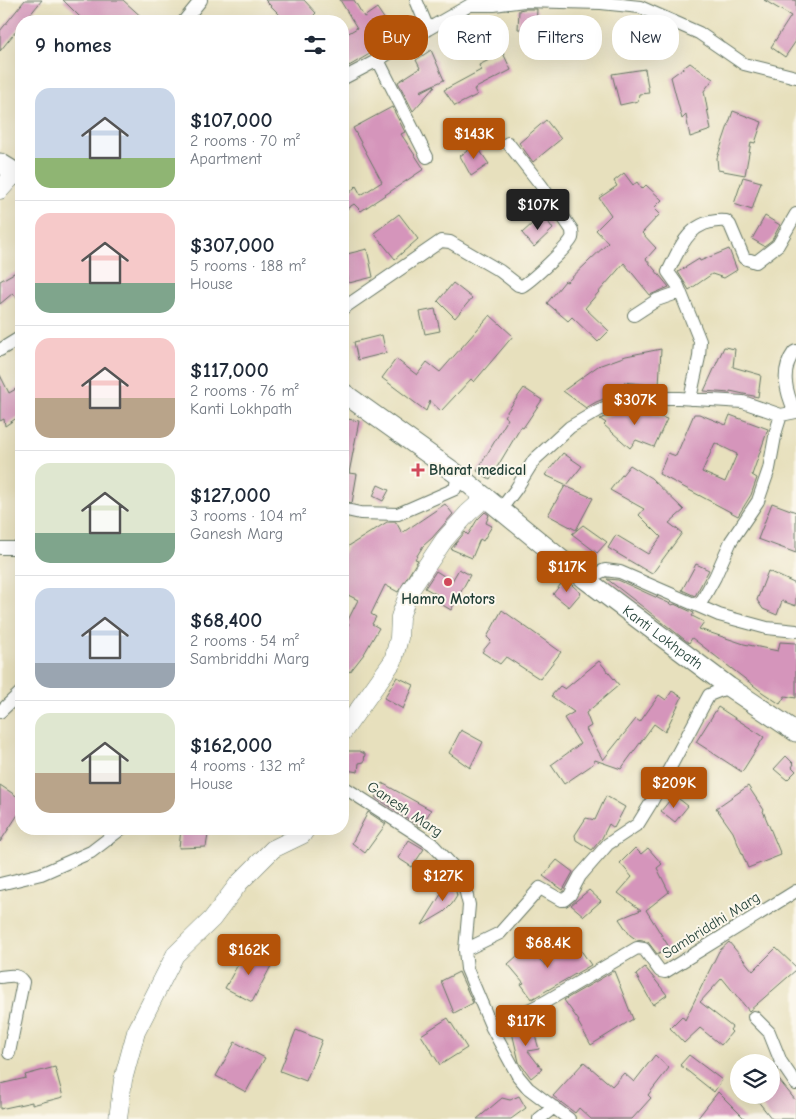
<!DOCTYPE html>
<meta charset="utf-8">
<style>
:root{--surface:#fff;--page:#f6f6f7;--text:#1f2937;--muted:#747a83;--line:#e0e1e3;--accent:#b45309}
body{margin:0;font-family:"Comic Neue",sans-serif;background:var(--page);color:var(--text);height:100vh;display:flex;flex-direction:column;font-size:19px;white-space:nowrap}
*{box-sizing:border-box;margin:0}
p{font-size:16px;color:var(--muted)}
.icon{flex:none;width:28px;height:28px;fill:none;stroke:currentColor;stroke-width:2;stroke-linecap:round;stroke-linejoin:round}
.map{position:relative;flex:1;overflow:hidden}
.sheet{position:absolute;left:15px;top:15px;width:334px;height:820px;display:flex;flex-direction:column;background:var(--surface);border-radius:20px;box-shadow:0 5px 20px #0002}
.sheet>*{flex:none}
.banner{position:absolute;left:364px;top:15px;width:356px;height:45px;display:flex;gap:10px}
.buttons{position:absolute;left:730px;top:1054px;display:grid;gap:10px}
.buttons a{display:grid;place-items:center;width:50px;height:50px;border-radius:50%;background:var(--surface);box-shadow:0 5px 20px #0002;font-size:25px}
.price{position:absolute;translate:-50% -42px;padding:0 11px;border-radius:5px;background:var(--accent);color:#fff;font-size:16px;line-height:32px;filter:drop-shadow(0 1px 2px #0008)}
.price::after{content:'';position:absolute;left:50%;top:30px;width:15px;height:11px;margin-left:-8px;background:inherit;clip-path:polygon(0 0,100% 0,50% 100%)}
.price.current{background:#222;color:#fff}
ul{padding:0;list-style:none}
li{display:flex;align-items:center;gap:15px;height:125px;padding:0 20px}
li+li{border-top:1px solid var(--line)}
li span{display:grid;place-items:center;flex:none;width:140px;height:100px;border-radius:15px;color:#555}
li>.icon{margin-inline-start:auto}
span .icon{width:60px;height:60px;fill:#fffc;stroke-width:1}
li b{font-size:21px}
h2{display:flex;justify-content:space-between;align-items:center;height:60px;padding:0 20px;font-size:21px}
.chip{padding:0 18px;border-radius:20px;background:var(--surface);box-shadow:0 5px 20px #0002;font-size:18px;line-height:45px}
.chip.current{background:var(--accent);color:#fff}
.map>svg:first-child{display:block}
.building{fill:#d595bb;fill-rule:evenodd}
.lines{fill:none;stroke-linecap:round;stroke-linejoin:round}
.minor-casing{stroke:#657664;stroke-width:14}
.secondary-casing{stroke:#657664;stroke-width:19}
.primary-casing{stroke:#657664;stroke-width:21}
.minor{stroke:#fff;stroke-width:12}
.secondary{stroke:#fff;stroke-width:18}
.primary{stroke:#fff;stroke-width:19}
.poi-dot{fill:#d1495b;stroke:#fbf7ec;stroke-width:2}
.labels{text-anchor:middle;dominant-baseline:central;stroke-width:4;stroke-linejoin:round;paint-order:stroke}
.poi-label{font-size:15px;font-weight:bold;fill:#1f3d34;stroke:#fbf7ec;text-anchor:start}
.street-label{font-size:15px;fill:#1f3d34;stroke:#fbf7ec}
</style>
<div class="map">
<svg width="796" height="1119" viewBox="0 0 796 1119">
<rect width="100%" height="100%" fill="#fbf7ec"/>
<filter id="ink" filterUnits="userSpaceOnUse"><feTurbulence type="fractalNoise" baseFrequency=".02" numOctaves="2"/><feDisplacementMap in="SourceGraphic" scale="10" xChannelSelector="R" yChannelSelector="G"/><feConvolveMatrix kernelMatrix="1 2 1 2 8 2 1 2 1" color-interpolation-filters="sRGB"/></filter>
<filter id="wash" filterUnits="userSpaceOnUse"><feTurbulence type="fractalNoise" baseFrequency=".0096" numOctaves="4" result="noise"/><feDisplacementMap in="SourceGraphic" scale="20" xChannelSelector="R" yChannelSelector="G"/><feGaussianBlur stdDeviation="1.12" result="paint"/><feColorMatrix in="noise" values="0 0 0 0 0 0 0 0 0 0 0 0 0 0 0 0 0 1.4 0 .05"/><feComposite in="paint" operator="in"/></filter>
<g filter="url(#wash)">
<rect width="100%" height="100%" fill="#e7e0bd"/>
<g id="blocks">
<path class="building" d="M25 0H42L25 21H21V25L0 51V31Z
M63 0H123L146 21H89L83 18 82 19Z
M265 0H304L316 13 308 21H286Z
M340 0H354L364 17 377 8 397 38 349 66 348 64 342 67V37L357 28Z
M764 0H796V41L785 57 771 47 791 16Z
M524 9H537L536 29H518L519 10Z
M431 50 444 80 420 91 421 92 434 85 435 86 413 111 398 82 420 68 416 60Z
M503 53 511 70 474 89 477 95 455 106 444 90 481 70 479 65Z
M690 63 713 79 704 91 711 130 690 137 686 115 682 119 671 77Z
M645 69 649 93 639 94 638 101 620 105 612 74Z
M392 107 405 132 401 134 424 169 361 211 354 204 342 212V201L356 186 361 195 382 182 353 128Z
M733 111 762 122 755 143 751 142 745 175 718 170 717 158Z
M546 120 561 139 533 162 519 143Z
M476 145 489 164 471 176 460 156Z
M624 173 633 185 637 182 642 189 646 185 662 200 654 208 660 214 642 233 656 248 646 259 669 287 650 295 624 263 585 308 609 331 598 342 572 317 568 321 547 303 565 281 567 282 608 243 596 230 611 215 599 198 617 186 614 181Z
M743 177 761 182 752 210 734 204Z
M399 214 418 239 395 259 374 233Z
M543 214 553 229 534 247 522 233Z
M765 216 780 225 772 240 764 246 752 239Z
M367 249 373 277 349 283 343 255Z
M729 249 737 270 724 278 712 274 689 290 678 272 699 259 700 261Z
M21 269V304L13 293 0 304V281Z
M453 283 472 298 455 318 438 301Z
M435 309 440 331 425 334 420 312Z
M490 315 513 336 474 382 471 379 441 411 430 401 426 411 382 378 396 359 417 375 427 362 440 372Z
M382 335 386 353 358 360 354 342Z
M724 347 735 349 733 367 761 375 758 397 730 391V393L704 391Z
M661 349 659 386 624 382 640 390H627L596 402 586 408 563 391 598 366 626 356Z
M0 375 9 393 21 386V415L5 426 4 419 0 421Z
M524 388 542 400 523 428 521 427 490 479 477 471 508 419 504 416Z
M630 407 667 419 654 447 636 440 630 448 604 425 606 423 600 419Z
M694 414H699L726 425 730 415 768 429 752 475 757 478 751 495 738 516 659 474 668 453 676 456ZM715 443 737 454 725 482 702 472Z
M342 418 359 421 349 473 357 474 352 503 342 501Z
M563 453 582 466 567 485 545 475Z
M630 465 651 478 684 510 669 523 682 533 652 574 608 548 616 535 648 554 661 537 639 515 644 509 610 490Z
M378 485 389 490 383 501 373 496Z
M565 486 593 498 576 530 548 515Z
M772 503 796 512V553L758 539Z
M445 504 453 514 432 538 423 546 415 559 418 560 398 592 385 585 371 614 376 617 372 624 379 628 364 654 350 672 342 666V632L349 624 347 622 358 600 342 592V556L347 547 387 522H396L402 533Z
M485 512 489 515 486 523 492 526 483 541 480 539 472 558 451 549 465 532 468 535 477 520Z
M583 525 607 542 597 553 572 534Z
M696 564 709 570 695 596 682 590Z
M459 569 470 575 451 610 439 603 443 598 425 588 436 571 452 581Z
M768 571 796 584V606L782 601 777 615 763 609 757 600Z
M565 579 581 593 569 607 553 594Z
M607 579 618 580 673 605 674 604 694 613 692 616 704 622 699 629 744 644 778 651 780 642 796 643V698L785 696 780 704 762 692 692 638 689 643Z
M502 610 561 652 540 679 506 657 500 664 482 652 491 641 487 637Z
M599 661 619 685 586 713 591 726 586 729 603 760 636 719 640 722 659 695 666 700 672 691 682 697 665 732 654 724 621 769 595 760 592 765 564 784 551 765 580 744 564 718 574 712 551 696 560 686 565 689Z
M397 677 414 685 403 709 384 698Z
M718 707 764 737 742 772 696 742Z
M461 730 483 742 470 768 449 753Z
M346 751H359L365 754 364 762 359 763 358 772 346 770Z
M786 756 794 764 792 767 796 771 787 780 774 769Z
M382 783 431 810 421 827 375 797Z
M0 785 21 799V810L0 842Z
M748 786 764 810 763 811 781 855 748 868 733 832 716 808Z
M674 795 688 806 675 822 661 811Z
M606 796 625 807 614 828 609 824 602 838 592 850 576 840 575 835 586 818 595 820Z
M368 812 386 824 365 853 352 843Z
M181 829H209L206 847 179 848Z
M409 840 424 849 412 867 398 858Z
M635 848 641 854 648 848 662 864 657 868 669 892 646 910 669 947 657 954 648 942 637 940 630 935 619 919 641 910 618 893 632 877 620 863Z
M557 860 573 872 563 890 543 876Z
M448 883 455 887 457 896 452 904 444 912 422 925Z
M589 890 601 901 584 916 571 905Z
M729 942 753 971 776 948 796 967V970L749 1011 722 978 700 1002 732 1027 730 1030 732 1032 721 1045 700 1028 684 1043 670 1028 682 1016 685 1020 719 951Z
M576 943 591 965 532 999 521 984 524 983 508 964 527 947 545 965Z
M246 950 272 964 252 1002 225 988Z
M645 967 667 995 653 1005 636 975Z
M614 971 633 1019 591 1045 578 1022 579 1021 564 1000Z
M459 972 473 1003 454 1013 441 981Z
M448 1018 467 1048 440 1065 421 1035Z
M530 1019 539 1049 528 1051 542 1069 531 1078 519 1062 511 1028Z
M296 1030 322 1040 306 1081 280 1071Z
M235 1042 265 1058 246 1092 216 1076Z
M655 1055 669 1068 648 1095 651 1098 632 1119H591L579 1108 575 1113 553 1096 584 1062 612 1086 624 1073 634 1082Z
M689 1055 722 1080 714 1092 680 1065Z
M55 1067 63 1097 32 1105V1102L0 1109V1084L26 1078 25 1075Z
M771 1070 796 1101V1119H772L753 1095H771Z
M718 1092 745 1119H697Z
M519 1096 526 1108 511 1119H477L502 1098 510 1100Z"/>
</g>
</g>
<g filter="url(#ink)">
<use href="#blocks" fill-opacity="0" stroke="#657664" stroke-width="1"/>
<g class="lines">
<g class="minor-casing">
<path id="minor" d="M416 0 428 29
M184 21 201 0
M378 60 427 157
M342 79 378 60 428 29 470 5H494L524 1 601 3 640 7 699 33 744 64 796 77
M342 309 441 241 450 242 500 271 518 285 522 286C531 281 568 247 572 238 573 234 572 234 572 230L541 185 508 143
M634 315 657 300 680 292
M0 350 21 337
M690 399 699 357 700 341 678 286 668 272C681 245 691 218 726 221L730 225 744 258 756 262 778 245 796 214
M795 412C786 392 780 371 794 352L796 351
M342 509 360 513 398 514 455 489 458 475
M501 509 516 489 534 460 570 427 599 410 630 398H679L743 402 781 415 796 412
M0 548H21
M585 579 605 570 620 572 719 615 767 628 796 631
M699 606 715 577 731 541 758 501 769 469 776 431 781 415
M0 712 21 692
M342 786 432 844 462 876 469 905 465 950 467 969 492 1028 518 1076 528 1088 569 1119
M0 884 41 874 91 852 121 829
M465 950 500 933 540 888 561 900H564L570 895 580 876 608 844 638 824 651 803 709 695 729 687
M0 977C10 976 17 973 23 982L9 1053
M754 1017 769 1032 781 1062 796 1084
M492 1028 545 1002 637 948 644 949 660 971 665 972 796 891
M539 1119 554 1107"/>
</g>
<g class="secondary-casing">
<path id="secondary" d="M0 190 16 172
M342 733 393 661 399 638 400 617 409 592 444 540 468 513 486 497
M118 1119 123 1080 136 1032 175 955 212 919 239 883 273 849 302 835 306 829"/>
</g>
<g class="primary-casing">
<g id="primary">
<path d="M0 163 21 176"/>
<path id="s1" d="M342 392 458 475 585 579 729 687 796 732"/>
</g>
</g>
<use href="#minor" class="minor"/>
<use href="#secondary" class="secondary"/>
<use href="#primary" class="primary"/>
</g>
</g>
<g class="poi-dot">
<path d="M415.5 462.5h5v5h5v5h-5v5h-5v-5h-5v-5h5z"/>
<circle cx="448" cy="582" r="5"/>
</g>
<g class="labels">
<g class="poi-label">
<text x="429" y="470">Bharat medical</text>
<text x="448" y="599" text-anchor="middle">Hamro Motors</text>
</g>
<g class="street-label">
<text stroke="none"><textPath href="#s1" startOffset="404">Kanti Lokhpath</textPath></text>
<text transform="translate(405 809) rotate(34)">Ganesh Marg</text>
<text transform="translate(711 925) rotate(-32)">Sambriddhi Marg</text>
</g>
</g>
</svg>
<div class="buttons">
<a><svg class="icon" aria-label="layers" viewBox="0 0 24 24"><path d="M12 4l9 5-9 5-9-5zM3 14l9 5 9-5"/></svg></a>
</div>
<b class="price" style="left:474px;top:160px">$143K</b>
<b class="price current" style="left:538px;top:231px">$107K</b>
<b class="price" style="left:635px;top:426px">$307K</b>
<b class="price" style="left:567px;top:593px">$117K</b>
<b class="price" style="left:674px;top:809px">$209K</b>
<b class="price" style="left:443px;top:902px">$127K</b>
<b class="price" style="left:548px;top:969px">$68.4K</b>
<b class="price" style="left:249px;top:976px">$162K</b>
<b class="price" style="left:526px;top:1047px">$117K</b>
<div class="banner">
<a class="chip current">Buy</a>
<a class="chip">Rent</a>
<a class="chip">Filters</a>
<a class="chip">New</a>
</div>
<section class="sheet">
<h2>9 homes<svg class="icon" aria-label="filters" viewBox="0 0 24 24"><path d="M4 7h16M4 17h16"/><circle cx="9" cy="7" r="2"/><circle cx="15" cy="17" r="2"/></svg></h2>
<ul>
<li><span style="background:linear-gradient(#c9d6e8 70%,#8fb573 0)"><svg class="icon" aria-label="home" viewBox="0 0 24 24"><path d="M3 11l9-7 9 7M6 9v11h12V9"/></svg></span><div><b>$107,000</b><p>2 rooms · 70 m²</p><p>Apartment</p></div></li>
<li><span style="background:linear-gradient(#f6c9c9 70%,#7fa58c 0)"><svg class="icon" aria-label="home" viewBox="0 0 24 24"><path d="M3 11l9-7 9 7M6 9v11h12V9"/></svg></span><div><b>$307,000</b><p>5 rooms · 188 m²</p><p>House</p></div></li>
<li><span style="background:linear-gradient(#f6c9c9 60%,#b9a48a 0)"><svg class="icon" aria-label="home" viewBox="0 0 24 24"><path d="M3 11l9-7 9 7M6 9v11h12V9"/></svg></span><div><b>$117,000</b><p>2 rooms · 76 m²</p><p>Kanti Lokhpath</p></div></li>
<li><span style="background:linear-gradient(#dfe7d0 70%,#7fa58c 0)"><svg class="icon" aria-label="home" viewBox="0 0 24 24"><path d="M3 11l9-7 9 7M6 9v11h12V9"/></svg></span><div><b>$127,000</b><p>3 rooms · 104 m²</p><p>Ganesh Marg</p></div></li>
<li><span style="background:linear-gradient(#c9d6e8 75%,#9aa5b1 0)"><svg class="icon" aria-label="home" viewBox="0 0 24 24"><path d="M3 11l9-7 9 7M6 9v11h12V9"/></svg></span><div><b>$68,400</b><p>2 rooms · 54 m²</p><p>Sambriddhi Marg</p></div></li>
<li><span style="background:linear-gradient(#dfe7d0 60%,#b9a48a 0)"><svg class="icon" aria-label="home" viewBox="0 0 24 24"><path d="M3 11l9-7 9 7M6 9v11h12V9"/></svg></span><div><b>$162,000</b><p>4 rooms · 132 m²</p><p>House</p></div></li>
</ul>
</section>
</div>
